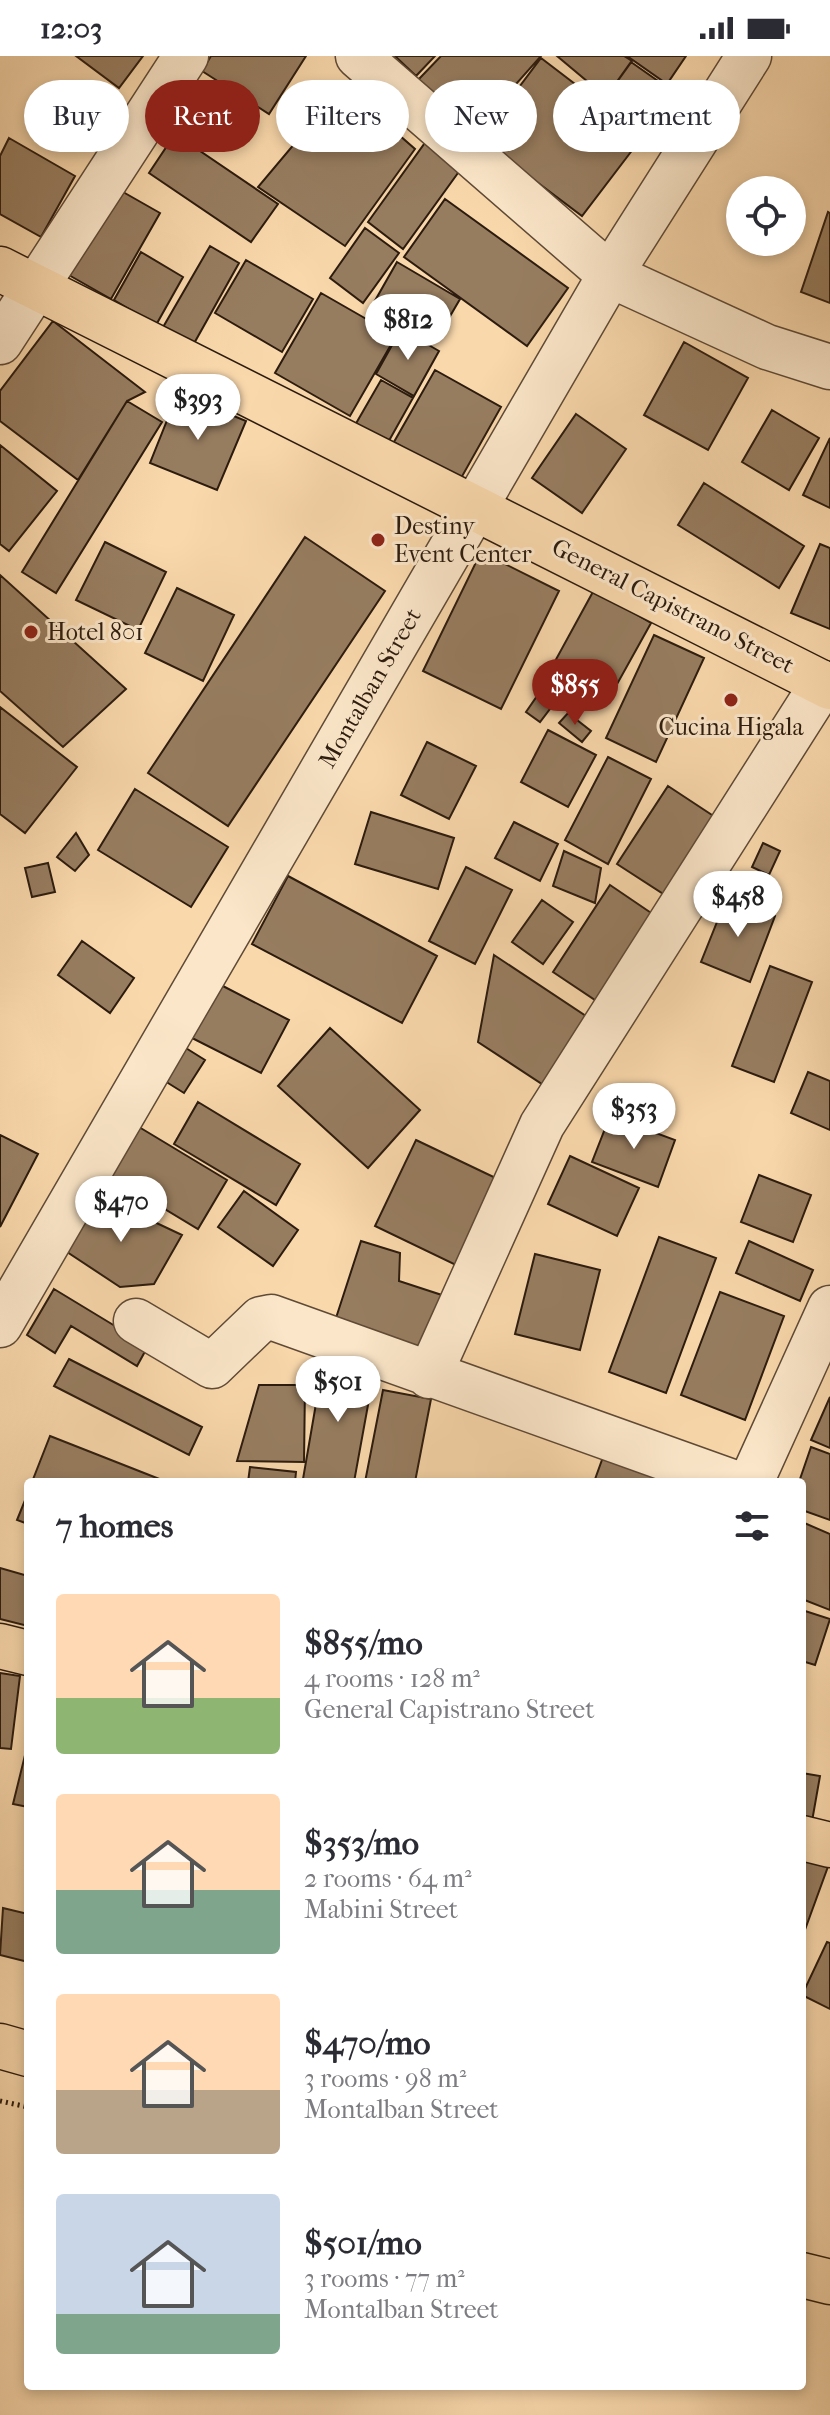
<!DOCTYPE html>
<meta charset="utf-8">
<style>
:root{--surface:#fff;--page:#f7f7f7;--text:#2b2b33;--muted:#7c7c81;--accent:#8f2418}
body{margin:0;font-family:"IM FELL French Canon",serif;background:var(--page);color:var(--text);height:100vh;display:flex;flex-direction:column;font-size:30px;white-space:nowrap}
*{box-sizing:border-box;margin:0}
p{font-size:26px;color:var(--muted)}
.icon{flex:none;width:44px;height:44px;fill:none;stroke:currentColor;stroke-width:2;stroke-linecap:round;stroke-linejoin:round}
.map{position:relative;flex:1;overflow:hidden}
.panel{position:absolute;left:24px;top:1422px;width:782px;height:912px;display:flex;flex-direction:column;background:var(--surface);border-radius:8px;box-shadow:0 4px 12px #0003}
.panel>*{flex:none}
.hud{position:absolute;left:24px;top:24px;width:782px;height:72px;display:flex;gap:16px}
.fabs{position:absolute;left:726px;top:120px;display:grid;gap:16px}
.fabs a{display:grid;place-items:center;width:80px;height:80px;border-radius:50%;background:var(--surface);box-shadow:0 4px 12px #0003;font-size:40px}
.price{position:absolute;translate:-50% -68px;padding:0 18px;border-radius:28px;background:#fff;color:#222;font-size:26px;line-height:52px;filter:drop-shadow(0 2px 4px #0008)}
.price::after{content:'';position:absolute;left:50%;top:48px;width:24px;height:18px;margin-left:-12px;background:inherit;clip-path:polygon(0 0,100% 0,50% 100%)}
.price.active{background:var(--accent);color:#fff}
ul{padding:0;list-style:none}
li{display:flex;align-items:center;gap:24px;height:200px;padding:0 32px}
li span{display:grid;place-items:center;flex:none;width:224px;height:160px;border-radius:8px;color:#555}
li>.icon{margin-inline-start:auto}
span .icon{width:96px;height:96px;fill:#fffc;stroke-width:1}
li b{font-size:34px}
h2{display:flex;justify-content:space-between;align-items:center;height:96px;padding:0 32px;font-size:34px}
.pill{padding:0 28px;border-radius:36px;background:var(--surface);box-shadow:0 4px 12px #0003;font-size:28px;line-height:72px}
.pill.active{background:var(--accent);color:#fff}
.status{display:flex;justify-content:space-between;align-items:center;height:56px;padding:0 40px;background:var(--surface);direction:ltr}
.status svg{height:22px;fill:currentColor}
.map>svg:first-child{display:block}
.building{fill:#977d60;stroke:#2c1b0e;stroke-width:2}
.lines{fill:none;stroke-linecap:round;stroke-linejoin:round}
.minor-casing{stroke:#5f4a36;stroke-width:47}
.major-casing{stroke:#2c1b0e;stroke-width:47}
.path{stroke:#2c1b0e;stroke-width:5;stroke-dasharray:2 4;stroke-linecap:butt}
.minor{stroke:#fbe6c9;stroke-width:44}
.major{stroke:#f9d8ac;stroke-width:44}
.poi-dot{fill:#8f2418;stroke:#fbe6c9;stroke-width:3}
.labels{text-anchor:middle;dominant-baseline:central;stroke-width:6;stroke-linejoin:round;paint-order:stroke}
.poi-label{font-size:24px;fill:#2c1b0e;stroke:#fbe6c9;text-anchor:start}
.street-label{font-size:24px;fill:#2c1b0e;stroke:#fbe6c9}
</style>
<div class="status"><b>12:03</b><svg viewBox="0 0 49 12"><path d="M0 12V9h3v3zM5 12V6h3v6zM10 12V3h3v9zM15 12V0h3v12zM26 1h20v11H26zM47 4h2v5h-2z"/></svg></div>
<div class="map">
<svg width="830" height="2359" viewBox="0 0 830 2359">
<rect width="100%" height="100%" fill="#f9d8ac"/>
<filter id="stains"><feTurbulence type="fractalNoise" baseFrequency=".0025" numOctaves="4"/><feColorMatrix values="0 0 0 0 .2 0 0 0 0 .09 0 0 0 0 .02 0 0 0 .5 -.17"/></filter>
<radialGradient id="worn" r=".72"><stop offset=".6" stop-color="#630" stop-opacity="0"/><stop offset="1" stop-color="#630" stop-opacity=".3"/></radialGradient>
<path class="building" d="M76 0H143L119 32Z
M211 0H306L269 58 202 15Z
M395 0H435L416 20Z
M441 0H541L474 75 418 24Z
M557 0H624L632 5 606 41Z
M627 0H686L667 28Z
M541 2 643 80 582 160 480 83Z
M631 6 668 32 642 68 606 41Z
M343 30 415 93 345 190 258 131Z
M175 78 278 148 251 186 149 117Z
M9 82 75 120 41 181 0 158V100Z
M427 84 463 110 403 193 368 166Z
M116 132 160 157 111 243 67 218Z
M445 143 568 232 527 290 404 201Z
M828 156 830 157V247L801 236Z
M365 172 399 197 363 247 330 222Z
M210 190 239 207 192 291 162 273Z
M141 196 183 221 156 269 114 244Z
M246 204 313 243 282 296 215 257Z
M397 206 460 243 435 286 372 250Z
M321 237 396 280 350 360 275 317Z
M53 265 145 336 127 345 78 424 0 365V335Z
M401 273 439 295 414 340 376 318Z
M684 286 748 322 708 394 644 359Z
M435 314 501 351 460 424 394 386Z
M381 324 413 342 386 390 354 371Z
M178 337 246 365 217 434 150 407Z
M127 345 162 366 56 537 22 516Z
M772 354 819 382 789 434 742 406Z
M576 358 626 393 582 457 532 422Z
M830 382V452L803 439Z
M0 389 57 435 9 495 0 488Z
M704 427 804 490 779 532 678 469Z
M305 481 385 535 228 770 148 717Z
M105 486 166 516 138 574 76 544Z
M820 488 830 492V573L791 557Z
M481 496 559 535 501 653 423 615Z
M0 519 126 633 63 691 0 635Z
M177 532 234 559 203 625 145 597Z
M594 534 651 567 611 639 554 607Z
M654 579 704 602 656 706 606 682Z
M544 630 559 641 540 666 526 656Z
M0 651 77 711 25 777 0 758Z
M568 657 591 675 582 686 559 667Z
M548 674 596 699 568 751 521 726Z
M427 686 476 710 449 763 401 739Z
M608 701 651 723 608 808 565 784Z
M668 730 715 761 665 839 617 808Z
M135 733 228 791 191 851 98 794Z
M371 756 454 782 438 833 355 808Z
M514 766 558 788 540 825 495 802Z
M76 777 89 799 75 815 57 801Z
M763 787 780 795 769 819 752 811Z
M564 795 601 812 595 847 553 830Z
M48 807 55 836 32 841 25 812Z
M466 811 512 834 475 908 429 885Z
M288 820 437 900 402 967 252 888Z
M610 829 660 863 604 950 553 916Z
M727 841 775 860 750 926 701 906Z
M542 844 573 866 543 908 512 886Z
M82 885 134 922 110 957 58 919Z
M494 899 589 962 545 1030 478 986Z
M770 910 812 926 774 1026 732 1010Z
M219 928 289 964 261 1017 192 982Z
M330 972 420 1054 368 1112 278 1030Z
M181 989 205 1004 184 1037 160 1022Z
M808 1016 830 1025V1074L791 1057Z
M198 1046 300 1108 276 1149 174 1088Z
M610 1060 675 1084 658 1131 592 1106Z
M139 1071 227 1124 198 1173 110 1120Z
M0 1079 38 1098 0 1171Z
M416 1084 502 1125 460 1211 375 1170Z
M570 1100 639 1132 617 1180 548 1148Z
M759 1119 811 1139 793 1186 741 1166Z
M244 1135 298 1174 273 1210 218 1171Z
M95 1138 182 1179 154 1228 120 1231 61 1192Z
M659 1181 716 1202 666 1337 609 1316Z
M361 1185 400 1197 399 1225 454 1243 436 1298 335 1265Z
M749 1185 813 1214 800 1245 736 1217Z
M535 1198 600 1214 580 1294 515 1278Z
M54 1233 148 1290 137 1310 71 1270 55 1297 27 1279Z
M720 1236 784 1260 745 1364 681 1339Z
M69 1303 202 1371 189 1399 54 1330Z
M323 1307 374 1316 354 1426 303 1423Z
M259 1329H305L304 1406 237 1405Z
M383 1334 431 1343 415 1426H365Z
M830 1341V1392L811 1384Z
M50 1380 167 1426H32Z
M607 1390 706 1426H594Z
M811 1391 830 1398V1464L802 1454V1426H799Z
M250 1411 296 1416 295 1426H248Z
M28 1437V1468L17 1464Z
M802 1466 830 1478V1554L802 1543Z
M0 1512 28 1520V1570L0 1563Z
M802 1554 830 1563 815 1609 802 1605Z
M0 1617 20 1620 11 1693 0 1692Z
M28 1687V1751L13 1748Z
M802 1717 820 1720 811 1771 802 1766Z
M802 1794 830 1805 802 1882Z
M3 1852 28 1858V1906L0 1899Z
M827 1886 830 1887V1953L802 1939Z"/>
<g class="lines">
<g class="minor-casing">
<path id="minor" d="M358 0 610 219 767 291 830 311
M0 286 186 0
M136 1265 212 1310 261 1263 271 1261 732 1426
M0 1269 610 219 749 0
M429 1320 542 1069 823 627
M751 1426 830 1252"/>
</g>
<g class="major-casing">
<path id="major" d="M0 213 830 631
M0 1590 28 1597
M802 1782 830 1789
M0 1990 28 1998
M802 2219 830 2226"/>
</g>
<path class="path" d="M0 2045 28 2051"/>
<use href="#minor" class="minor"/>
<use href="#major" class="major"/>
</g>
<g class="poi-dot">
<circle cx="378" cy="484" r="8"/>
<circle cx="31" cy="576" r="8"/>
<circle cx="731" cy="644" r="8"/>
</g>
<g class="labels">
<g class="poi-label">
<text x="394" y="470">Destiny<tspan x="394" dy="28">Event Center</tspan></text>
<text x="47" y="576">Hotel 801</text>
<text x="731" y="671" text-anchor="middle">Cucina Higala</text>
</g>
<g class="street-label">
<text transform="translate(673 550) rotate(27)">General Capistrano Street</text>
<text transform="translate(370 632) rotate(-60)">Montalban Street</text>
</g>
</g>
<rect width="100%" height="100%" filter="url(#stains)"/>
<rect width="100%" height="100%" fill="url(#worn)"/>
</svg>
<div class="fabs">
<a><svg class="icon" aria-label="locate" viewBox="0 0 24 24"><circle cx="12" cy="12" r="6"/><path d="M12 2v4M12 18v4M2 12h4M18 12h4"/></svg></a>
</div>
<b class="price" style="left:408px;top:306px">$812</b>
<b class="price" style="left:198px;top:386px">$393</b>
<b class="price active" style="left:575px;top:671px">$855</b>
<b class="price" style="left:738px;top:883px">$458</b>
<b class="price" style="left:634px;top:1095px">$353</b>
<b class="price" style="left:121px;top:1188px">$470</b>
<b class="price" style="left:338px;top:1368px">$501</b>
<div class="hud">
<a class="pill">Buy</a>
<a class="pill active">Rent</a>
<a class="pill">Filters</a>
<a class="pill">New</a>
<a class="pill">Apartment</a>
</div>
<section class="panel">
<h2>7 homes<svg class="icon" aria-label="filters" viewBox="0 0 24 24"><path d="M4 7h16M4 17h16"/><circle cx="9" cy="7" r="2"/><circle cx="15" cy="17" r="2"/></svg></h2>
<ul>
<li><span style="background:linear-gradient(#ffd9b3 65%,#8fb573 0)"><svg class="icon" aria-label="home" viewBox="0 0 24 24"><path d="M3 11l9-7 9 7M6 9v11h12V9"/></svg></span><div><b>$855/mo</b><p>4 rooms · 128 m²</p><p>General Capistrano Street</p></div></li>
<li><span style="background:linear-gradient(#ffd9b3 60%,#7fa58c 0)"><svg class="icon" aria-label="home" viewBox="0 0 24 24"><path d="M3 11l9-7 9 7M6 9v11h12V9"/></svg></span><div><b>$353/mo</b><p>2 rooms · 64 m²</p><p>Mabini Street</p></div></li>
<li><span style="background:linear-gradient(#ffd9b3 60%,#b9a48a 0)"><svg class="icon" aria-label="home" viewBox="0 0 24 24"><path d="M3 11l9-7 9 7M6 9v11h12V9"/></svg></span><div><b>$470/mo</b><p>3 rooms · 98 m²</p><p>Montalban Street</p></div></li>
<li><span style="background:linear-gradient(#c9d6e8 75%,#7fa58c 0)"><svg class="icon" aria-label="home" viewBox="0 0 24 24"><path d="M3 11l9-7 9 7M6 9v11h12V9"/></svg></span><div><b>$501/mo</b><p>3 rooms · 77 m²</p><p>Montalban Street</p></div></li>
</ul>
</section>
</div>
